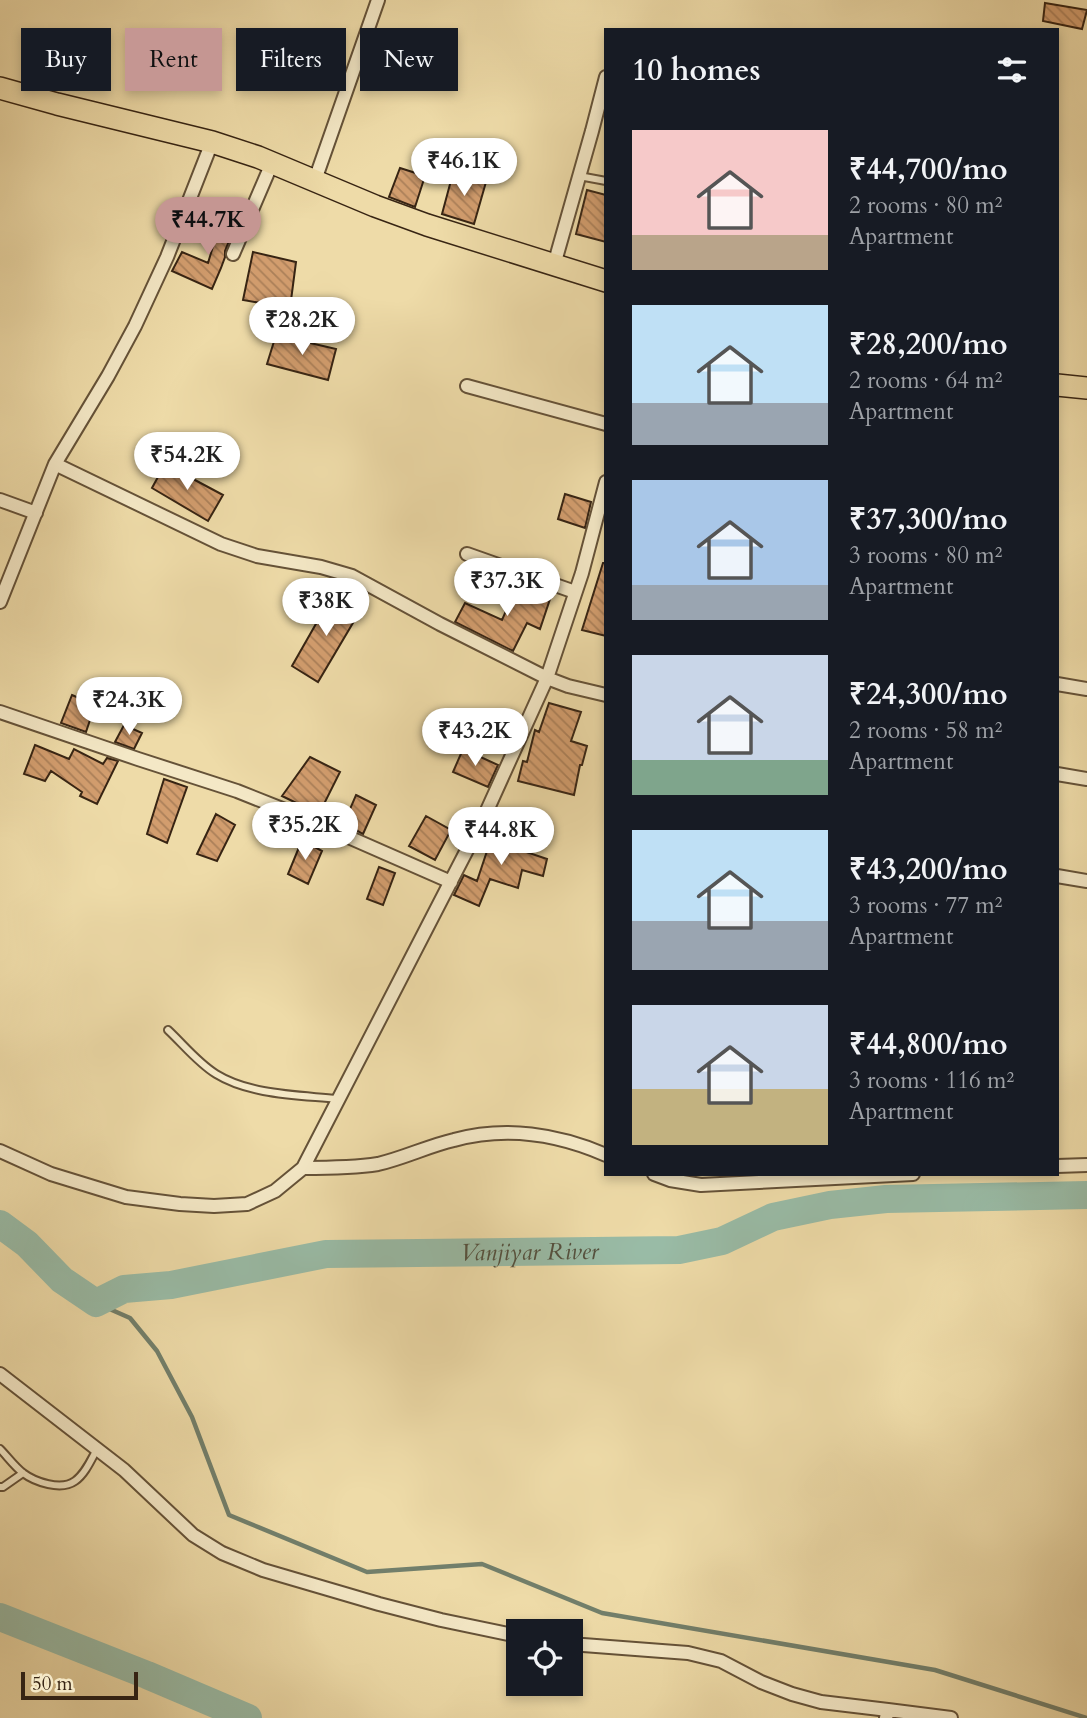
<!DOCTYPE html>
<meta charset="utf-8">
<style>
:root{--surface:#171b24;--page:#242831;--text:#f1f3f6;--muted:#9ea1a6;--accent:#c59692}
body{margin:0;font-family:Cardo,serif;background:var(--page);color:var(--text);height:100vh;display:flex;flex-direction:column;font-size:26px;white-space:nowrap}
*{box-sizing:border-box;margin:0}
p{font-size:23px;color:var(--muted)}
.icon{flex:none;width:38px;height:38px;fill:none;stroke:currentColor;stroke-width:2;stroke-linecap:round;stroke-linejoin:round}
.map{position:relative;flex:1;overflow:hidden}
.panel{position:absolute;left:604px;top:28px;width:455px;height:1148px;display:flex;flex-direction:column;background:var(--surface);border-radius:0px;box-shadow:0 4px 10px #0003}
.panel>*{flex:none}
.hud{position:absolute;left:21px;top:28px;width:478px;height:63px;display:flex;gap:14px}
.tools{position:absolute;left:506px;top:1619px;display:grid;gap:14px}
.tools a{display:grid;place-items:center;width:77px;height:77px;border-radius:0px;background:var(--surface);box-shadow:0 4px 10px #0003;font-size:35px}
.scale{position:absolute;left:21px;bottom:18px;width:117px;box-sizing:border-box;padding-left:7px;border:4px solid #372413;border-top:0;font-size:19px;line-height:24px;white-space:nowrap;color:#372413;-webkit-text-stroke:5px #f4e8c6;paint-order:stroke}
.price{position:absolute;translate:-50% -60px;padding:0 16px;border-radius:24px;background:#fff;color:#222;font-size:23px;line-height:46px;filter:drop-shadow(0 2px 4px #0008)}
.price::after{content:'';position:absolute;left:50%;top:42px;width:21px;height:16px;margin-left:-10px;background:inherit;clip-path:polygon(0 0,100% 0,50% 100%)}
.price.on{background:var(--accent);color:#111}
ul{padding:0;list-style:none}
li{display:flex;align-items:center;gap:21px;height:175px;padding:0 28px}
li span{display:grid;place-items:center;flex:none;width:196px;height:140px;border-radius:0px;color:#555}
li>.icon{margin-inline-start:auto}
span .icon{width:84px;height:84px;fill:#fffc;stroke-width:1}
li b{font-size:30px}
h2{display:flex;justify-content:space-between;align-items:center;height:84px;padding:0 28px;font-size:30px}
.tag{padding:0 24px;border-radius:0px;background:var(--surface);box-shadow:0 4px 10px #0003;font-size:24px;line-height:63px}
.tag.on{background:var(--accent);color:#111}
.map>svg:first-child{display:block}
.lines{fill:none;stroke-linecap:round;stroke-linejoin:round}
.stream{stroke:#727f6b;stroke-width:4.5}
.river{stroke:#99bba6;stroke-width:28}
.building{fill:url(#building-back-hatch);stroke:#372413;stroke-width:2}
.lane-casing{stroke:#655238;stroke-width:10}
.street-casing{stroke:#655238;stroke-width:16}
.primary-casing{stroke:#372413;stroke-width:24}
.lane{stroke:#f4e8c6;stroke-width:6}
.street{stroke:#f4e8c6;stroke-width:12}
.primary{stroke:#eedba8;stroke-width:21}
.labels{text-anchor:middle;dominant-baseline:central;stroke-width:6;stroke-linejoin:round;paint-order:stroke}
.water-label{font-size:24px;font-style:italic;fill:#54513f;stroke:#f4e8c6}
</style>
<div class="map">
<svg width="1087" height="1718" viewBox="0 0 1087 1718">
<defs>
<pattern id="building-back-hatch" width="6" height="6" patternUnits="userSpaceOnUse" patternTransform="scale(1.75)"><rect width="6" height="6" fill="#d29d6e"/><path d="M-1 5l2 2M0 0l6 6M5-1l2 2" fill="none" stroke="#ab8059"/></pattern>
</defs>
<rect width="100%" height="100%" fill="#eedba8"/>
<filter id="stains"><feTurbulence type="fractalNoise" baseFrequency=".00286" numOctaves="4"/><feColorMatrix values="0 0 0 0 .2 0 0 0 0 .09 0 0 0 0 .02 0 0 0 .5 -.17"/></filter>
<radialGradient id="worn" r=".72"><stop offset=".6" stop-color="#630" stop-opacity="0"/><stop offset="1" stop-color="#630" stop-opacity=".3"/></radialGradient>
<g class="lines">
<path class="stream" d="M96 1303 130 1318 157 1351 192 1417 229 1515 367 1572 482 1564 602 1613 935 1670 1087 1718"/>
<g class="river">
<path id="s1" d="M0 1224 27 1244 62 1280 96 1303 124 1289 171 1285 326 1254 679 1250 722 1241 773 1217 830 1205 886 1199 1087 1195"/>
<path d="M0 1617 147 1675 248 1718"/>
</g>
</g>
<path class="building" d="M1045 3 1087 10 1082 29 1043 21Z
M400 168 425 176 415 207 389 197Z
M453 173 486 182 474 224 442 214Z
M587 190 606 195V242L576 234Z
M223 213 238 219 225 251V257L221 268 212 289 172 271 182 252 208 263Z
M253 252 296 262 290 308 243 300Z
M276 335 336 349 328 380 267 364Z
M165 464 223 495 208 521 152 488Z
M565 494 591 502 585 528 558 519Z
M603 563H606V636L582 630Z
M517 586 550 599 540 629 527 623 513 651 455 622 465 603 502 620Z
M333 594 360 611 318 682 292 666Z
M72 695 95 705 86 732 61 723Z
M549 703 581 712 571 741 587 746 582 765H580L574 795 518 781 523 761 527 762 535 730 539 732Z
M124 725 142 733 134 749 115 742Z
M35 745 69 759 74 749 103 764 107 758 118 761 97 804 80 796 82 792 51 771 45 781 24 774Z
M463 749 498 765 488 787 453 772Z
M310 757 340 772 319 814 282 796Z
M164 779 187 787 167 843 147 834Z
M356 795 376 805 363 834 344 823Z
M216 814 235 825 217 861 197 854Z
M426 816 451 830 435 860 409 846Z
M494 830 526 843 523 851 547 859 543 876 522 870 518 888 490 879 479 906 454 895 464 875 477 881Z
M302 840 322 851 308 884 288 874Z
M379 867 395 873 383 905 367 899Z"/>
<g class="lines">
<g class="lane-casing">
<path id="lane" d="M579 176 606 181
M168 1030C183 1044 198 1063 216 1074 250 1095 298 1095 337 1099
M0 1449C7 1456 14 1466 23 1473 35 1482 61 1491 75 1481 85 1474 91 1460 97 1449
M0 1487H3L23 1473"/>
</g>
<g class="street-casing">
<path id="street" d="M315 180 378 0
M233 254 272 163
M554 265 592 131 606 77
M467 386 606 424
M55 464 221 544 257 556 321 567 352 576 440 624 547 678 568 686 606 695
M0 500 36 513
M467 554 575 592
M0 602 55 464 108 376 135 326 167 257 212 142
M1057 684 1087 689
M0 712 138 759 237 791 305 818 451 882
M1057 774 1087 779
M1057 876 1087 881
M0 1151 51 1174 126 1197 180 1204 214 1206 247 1204 275 1191 303 1168 485 815 547 678 582 573 606 482
M1057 1166 1087 1165
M303 1168C328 1168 353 1168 378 1164 404 1158 428 1146 454 1140 505 1126 558 1134 606 1155
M654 1174 670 1180 701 1185 913 1174
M0 1374 124 1470 193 1535 222 1553 263 1570 379 1604 441 1620 518 1636
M570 1644 688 1653 721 1661 761 1682 792 1694 821 1702 888 1710 886 1718
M888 1710 951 1718"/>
</g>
<g class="primary-casing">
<path id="primary" d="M0 88 57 104 212 142 258 157 375 206 427 225 606 281
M1057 385 1087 388"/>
</g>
<use href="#lane" class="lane"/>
<use href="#street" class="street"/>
<use href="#primary" class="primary"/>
</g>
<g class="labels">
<g class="water-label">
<text stroke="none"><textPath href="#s1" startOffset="565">Vanjiyar River</textPath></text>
</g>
</g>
<rect width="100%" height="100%" filter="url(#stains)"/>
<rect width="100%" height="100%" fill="url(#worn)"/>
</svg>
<div class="tools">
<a><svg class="icon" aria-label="locate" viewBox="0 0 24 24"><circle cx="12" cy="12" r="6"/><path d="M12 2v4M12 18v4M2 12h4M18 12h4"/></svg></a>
</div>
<div class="scale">50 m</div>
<b class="price" style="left:464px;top:198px">₹46.1K</b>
<b class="price on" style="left:208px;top:257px">₹44.7K</b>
<b class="price" style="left:302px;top:357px">₹28.2K</b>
<b class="price" style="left:187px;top:492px">₹54.2K</b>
<b class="price" style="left:507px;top:618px">₹37.3K</b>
<b class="price" style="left:326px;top:638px">₹38K</b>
<b class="price" style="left:129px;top:737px">₹24.3K</b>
<b class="price" style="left:475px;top:768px">₹43.2K</b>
<b class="price" style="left:305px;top:862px">₹35.2K</b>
<b class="price" style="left:501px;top:867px">₹44.8K</b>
<div class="hud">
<a class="tag">Buy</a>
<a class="tag on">Rent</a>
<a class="tag">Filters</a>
<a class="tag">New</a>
</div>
<section class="panel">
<h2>10 homes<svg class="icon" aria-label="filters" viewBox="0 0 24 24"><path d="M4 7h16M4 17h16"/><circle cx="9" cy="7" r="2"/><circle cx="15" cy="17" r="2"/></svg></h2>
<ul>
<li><span style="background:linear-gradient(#f6c9c9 75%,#b9a48a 0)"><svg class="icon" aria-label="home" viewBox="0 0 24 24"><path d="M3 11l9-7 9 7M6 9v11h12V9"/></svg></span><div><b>₹44,700/mo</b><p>2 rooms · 80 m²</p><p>Apartment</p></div></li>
<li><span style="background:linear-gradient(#bfe0f5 70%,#9aa5b1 0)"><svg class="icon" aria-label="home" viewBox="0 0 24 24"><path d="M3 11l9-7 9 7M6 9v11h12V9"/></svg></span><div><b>₹28,200/mo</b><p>2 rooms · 64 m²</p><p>Apartment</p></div></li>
<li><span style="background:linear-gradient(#a9c7e8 75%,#9aa5b1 0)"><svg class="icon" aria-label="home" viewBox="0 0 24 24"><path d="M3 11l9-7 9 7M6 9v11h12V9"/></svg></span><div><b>₹37,300/mo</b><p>3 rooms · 80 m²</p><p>Apartment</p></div></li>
<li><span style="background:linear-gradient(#c9d6e8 75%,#7fa58c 0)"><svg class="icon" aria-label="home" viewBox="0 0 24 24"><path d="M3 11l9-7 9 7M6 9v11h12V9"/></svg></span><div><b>₹24,300/mo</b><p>2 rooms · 58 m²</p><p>Apartment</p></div></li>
<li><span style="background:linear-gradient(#bfe0f5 65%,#9aa5b1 0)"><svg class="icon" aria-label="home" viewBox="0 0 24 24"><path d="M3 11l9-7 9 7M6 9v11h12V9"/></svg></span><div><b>₹43,200/mo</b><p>3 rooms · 77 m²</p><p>Apartment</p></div></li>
<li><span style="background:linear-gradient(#c9d6e8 60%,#c2b280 0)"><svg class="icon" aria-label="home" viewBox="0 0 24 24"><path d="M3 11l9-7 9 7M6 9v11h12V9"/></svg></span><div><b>₹44,800/mo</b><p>3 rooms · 116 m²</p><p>Apartment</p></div></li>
</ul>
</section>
</div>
